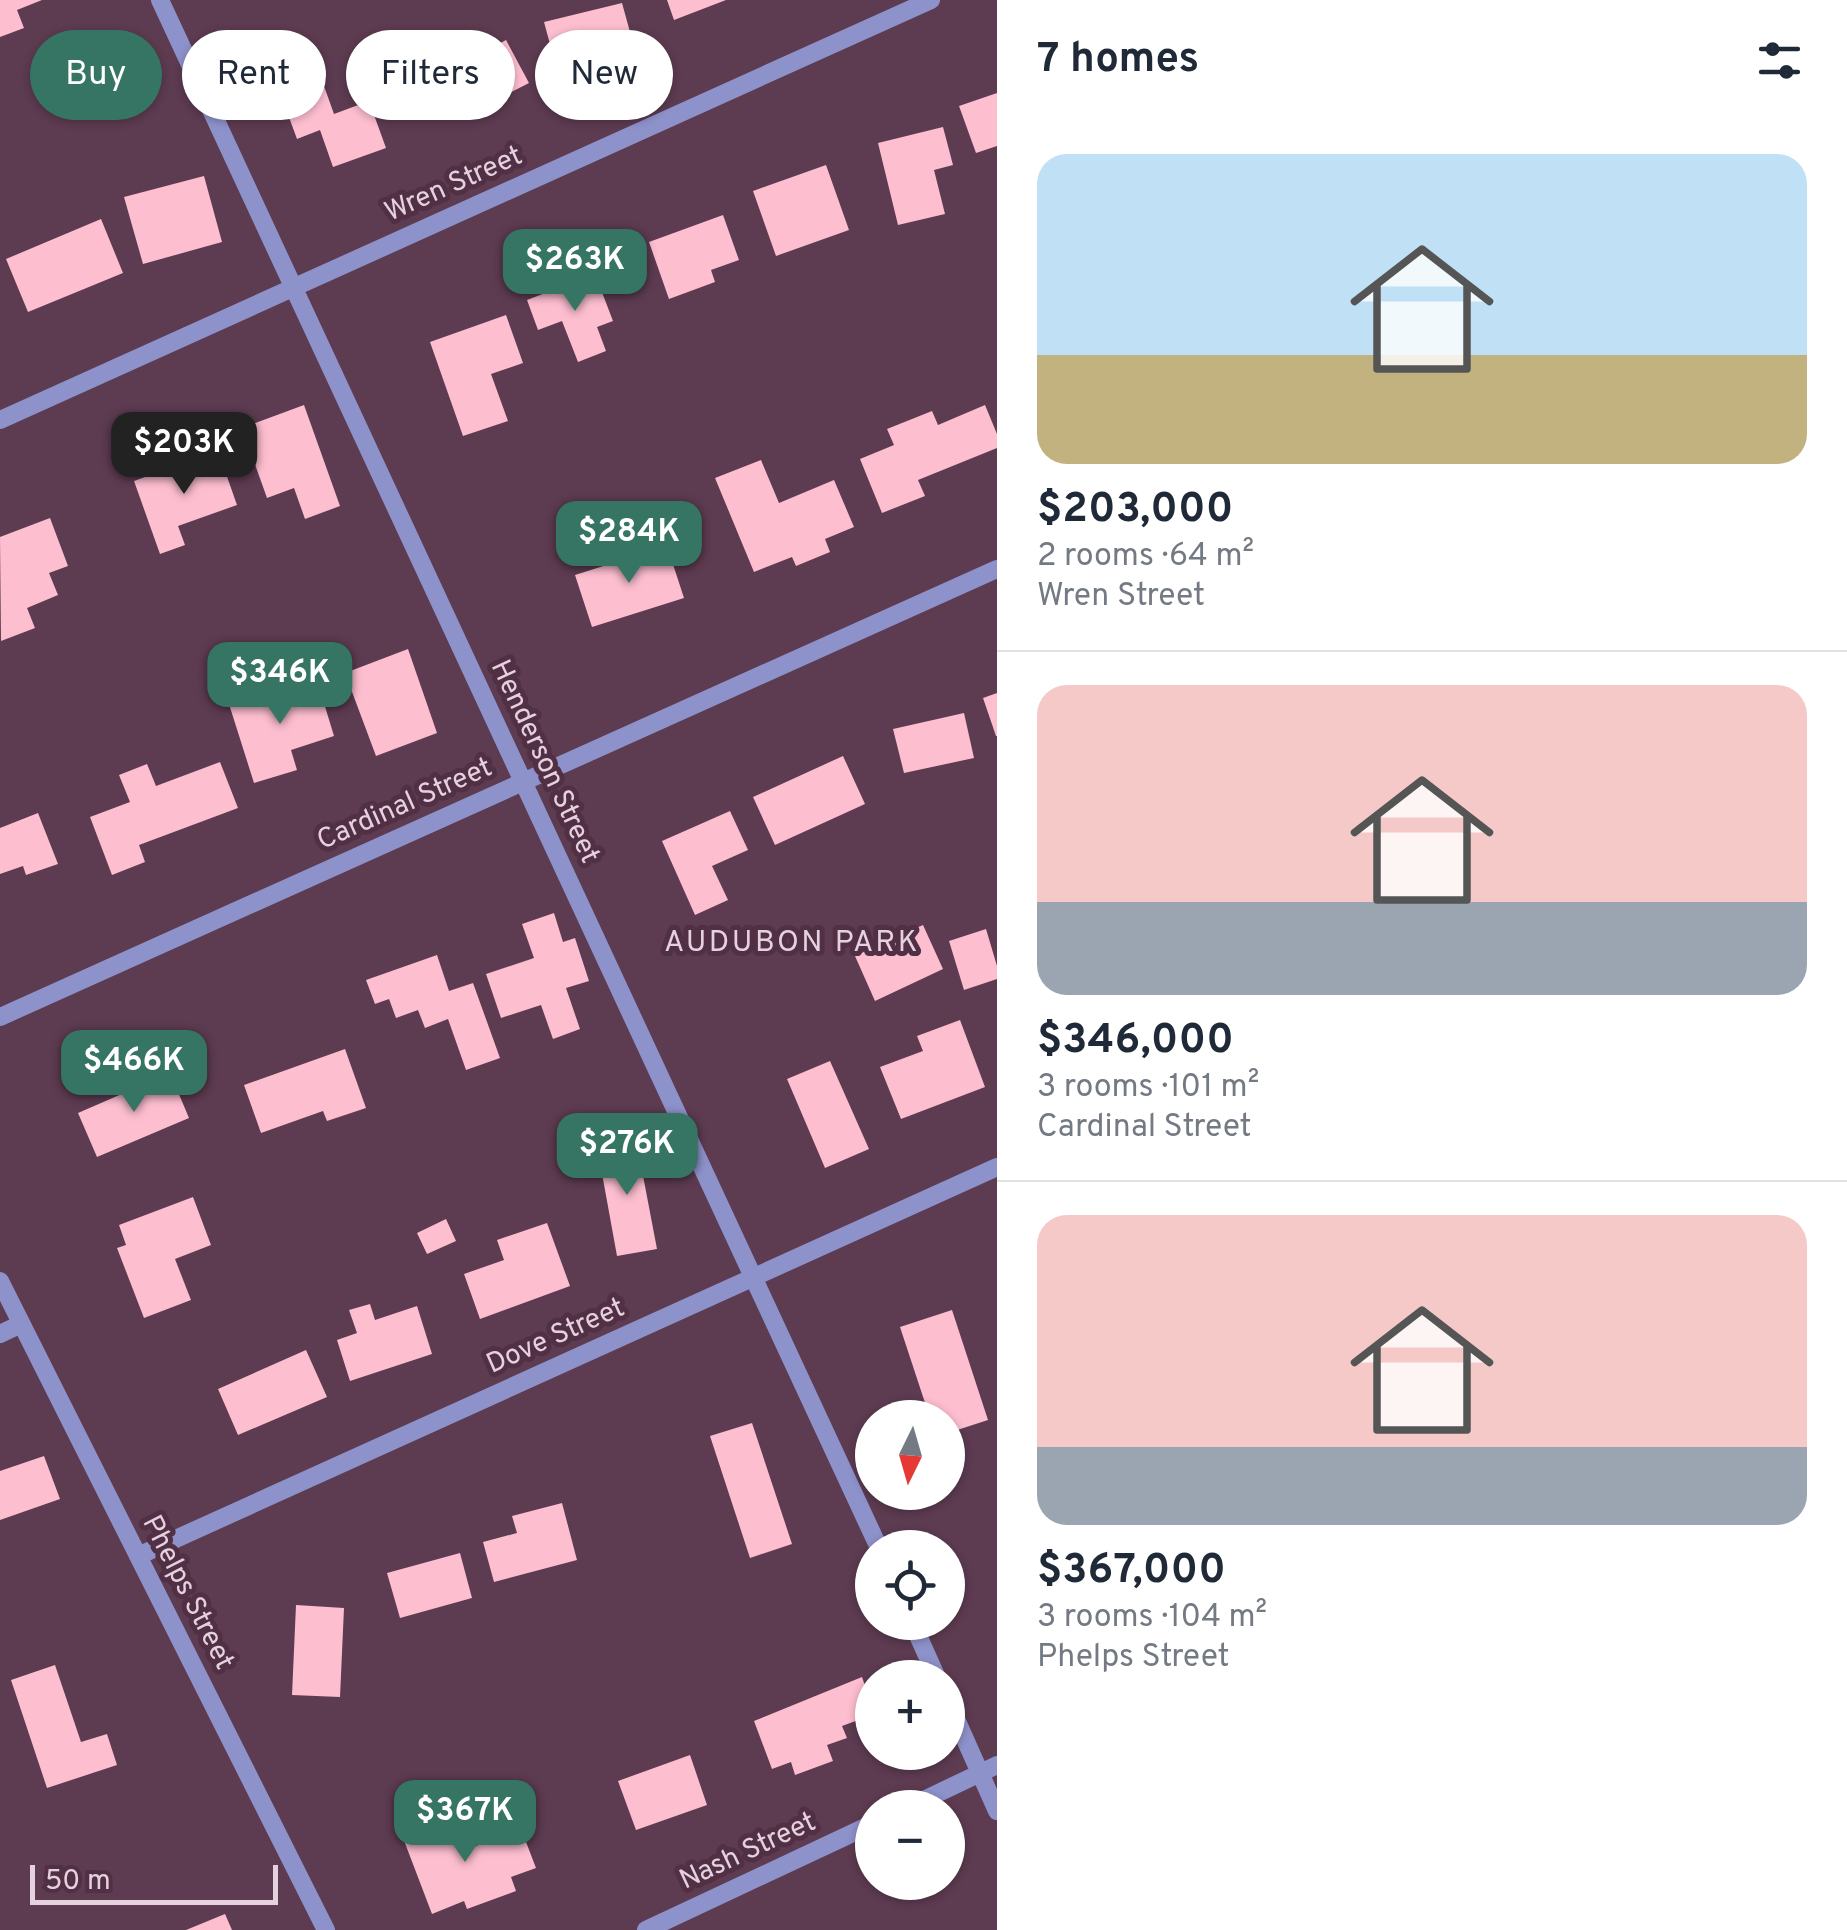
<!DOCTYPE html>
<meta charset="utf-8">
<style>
:root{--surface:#fff;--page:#f2f2f3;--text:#1f2937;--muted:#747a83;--line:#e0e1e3;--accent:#367563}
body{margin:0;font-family:Overpass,sans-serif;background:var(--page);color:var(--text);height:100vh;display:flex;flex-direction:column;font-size:38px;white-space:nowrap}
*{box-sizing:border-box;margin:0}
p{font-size:32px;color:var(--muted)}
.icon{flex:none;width:55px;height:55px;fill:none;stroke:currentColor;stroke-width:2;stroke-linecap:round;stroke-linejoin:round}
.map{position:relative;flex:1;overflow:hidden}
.sheet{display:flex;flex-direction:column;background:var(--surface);width:850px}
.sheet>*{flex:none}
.banner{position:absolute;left:30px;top:30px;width:815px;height:90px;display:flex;gap:20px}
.needle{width:65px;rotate:185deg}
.tools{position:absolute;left:855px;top:1400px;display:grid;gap:20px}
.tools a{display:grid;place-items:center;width:110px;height:110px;border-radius:50%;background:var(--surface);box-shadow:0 2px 8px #0004;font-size:50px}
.scale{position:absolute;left:30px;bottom:25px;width:248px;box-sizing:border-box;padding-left:10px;border:5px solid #e6d1de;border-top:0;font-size:28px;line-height:35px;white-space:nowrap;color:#e6d1de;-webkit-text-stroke:8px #513046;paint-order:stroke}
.price{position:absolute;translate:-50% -85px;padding:0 22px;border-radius:20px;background:var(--accent);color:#fff;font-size:32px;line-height:65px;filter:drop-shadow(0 2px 5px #0008)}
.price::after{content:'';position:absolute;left:50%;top:60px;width:30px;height:22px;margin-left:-15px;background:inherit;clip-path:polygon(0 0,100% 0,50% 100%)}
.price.on{background:#222;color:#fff}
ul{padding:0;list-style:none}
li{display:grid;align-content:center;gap:20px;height:530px;padding:0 40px}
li+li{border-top:2px solid var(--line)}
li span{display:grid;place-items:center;height:310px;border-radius:30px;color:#555}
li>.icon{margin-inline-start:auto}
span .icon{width:180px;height:180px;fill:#fffc;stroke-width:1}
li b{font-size:42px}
h2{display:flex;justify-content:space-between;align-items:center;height:120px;padding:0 40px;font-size:42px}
.pill{padding:0 35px;border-radius:45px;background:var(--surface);box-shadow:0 2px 8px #0004;font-size:35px;line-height:90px}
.pill.on{background:var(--accent);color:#fff}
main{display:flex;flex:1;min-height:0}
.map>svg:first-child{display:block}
.building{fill:#fdbed0}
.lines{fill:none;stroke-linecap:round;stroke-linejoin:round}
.minor{stroke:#8e92cb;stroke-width:18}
.labels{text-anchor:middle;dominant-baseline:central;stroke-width:10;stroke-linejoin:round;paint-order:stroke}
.street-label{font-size:28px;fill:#e6d1de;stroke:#513046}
.neighbourhood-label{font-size:30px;letter-spacing:2.5px;fill:#e6d1de;stroke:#513046}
</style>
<main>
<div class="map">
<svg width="997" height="1930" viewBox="0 0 997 1930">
<rect width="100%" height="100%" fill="#5d3b51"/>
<path class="building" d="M0 0H42L17 10 24 28 0 37Z
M667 0H726L674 20Z
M622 3 635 50 557 70 544 22Z
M506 40 529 83 492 102 469 60Z
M320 75 334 114 369 101 386 148 333 167 320 130 297 139 279 90Z
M997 93V146L976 153 959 106Z
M943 127 953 165 934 170 945 214 898 225 878 143Z
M826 165 849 230 776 256 753 191Z
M204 176 222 242 143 264 124 197Z
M723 215 739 260 711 270 715 282 669 299 649 242Z
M101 219 123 273 28 312 6 259Z
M595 274 613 321 597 327 606 351 578 362 562 321 538 330 527 300Z
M506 315 523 363 491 374 508 421 463 436 430 342Z
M304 405 340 506 305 519 294 488 267 498 242 428Z
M985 405 997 434V448L918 480 925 496 882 513 860 459 894 445 887 429 932 411 938 425Z
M218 451 237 505 178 526 185 545 160 554 134 481Z
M761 460 779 503 834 480 854 527 825 539 830 552 796 566 792 557 754 572 715 478Z
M50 518 68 566 49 573 58 595 27 608 35 628 1 641 0 537Z
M667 546 684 598 592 627 575 575Z
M408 649 437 733 376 756 345 673Z
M316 677 334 736 291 750 297 770 254 783 229 704Z
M997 693V736H996L983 698Z
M964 713 974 758 904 773 893 729Z
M843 756 865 804 775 845 753 797Z
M220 762 238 808 139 845 145 862 112 875 90 817 130 802 119 775 147 764 156 786Z
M730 811 748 850 712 866 728 900 695 915 662 841Z
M38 813 58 864 26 875 23 866 0 874V828Z
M554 913 563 942 575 938 589 981 566 988 580 1029 553 1039 541 1005 501 1018 486 974 534 958 522 924Z
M923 925 943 969 875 1001 855 956Z
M986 929 997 966V979L964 990 949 941Z
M437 955 449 991 473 983 500 1058 466 1070 448 1019 425 1028 418 1010 396 1018 389 999 375 1004 366 980Z
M960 1020 985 1087 901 1119 880 1067 923 1051 917 1036Z
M345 1049 366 1108 327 1121 323 1111 261 1133 244 1085Z
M830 1061 869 1149 825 1168 787 1079Z
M170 1073 189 1118 97 1157 78 1113Z
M636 1139 657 1249 617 1256 597 1146Z
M193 1197 211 1245 175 1259 191 1300 144 1318 117 1248 126 1245 119 1225Z
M446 1219 456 1241 427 1254 417 1233Z
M547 1223 570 1286 480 1319 464 1274 504 1260 497 1240Z
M370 1304 375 1320 417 1306 432 1354 350 1381 337 1340 357 1333 349 1310Z
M952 1310 988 1420 948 1433V1418H930L900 1327Z
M306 1350 327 1397 238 1435 218 1389Z
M752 1423 792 1544 750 1558 710 1436Z
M44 1456 60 1499 0 1520V1471Z
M562 1503 577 1560 494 1582 483 1542 517 1533 512 1516Z
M460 1553 472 1598 400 1618 387 1573Z
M296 1605 344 1608 340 1697 292 1695Z
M55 1665 81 1742 107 1734 117 1765 47 1788 11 1680Z
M862 1677 872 1706V1715L842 1726 847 1738 827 1745 833 1761 795 1775 791 1762 772 1769 754 1721Z
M690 1755 707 1805 636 1830 618 1781Z
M430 1819 436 1834 464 1824 473 1847 521 1829 536 1868 511 1877 516 1891 467 1909 464 1901 432 1914 400 1830Z
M225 1914 232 1930H186Z"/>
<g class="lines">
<path class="minor" d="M160 0 879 1548
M0 420 931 0
M0 1017 997 569
M0 1281 326 1930
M0 1334 21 1324
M138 1556 997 1167
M912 1622 937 1678
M948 1701 997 1811
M907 1808 997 1765
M646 1930 872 1824"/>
</g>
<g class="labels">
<g class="street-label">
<text transform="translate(454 185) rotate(-24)">Wren Street</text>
<text transform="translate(544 762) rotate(65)">Henderson Street</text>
<text transform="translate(405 805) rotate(-24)">Cardinal Street</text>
<text transform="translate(556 1337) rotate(-24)">Dove Street</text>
<text transform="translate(187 1593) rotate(63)">Phelps Street</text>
<text transform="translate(748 1852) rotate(-25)">Nash Street</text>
</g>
<g class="neighbourhood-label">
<text x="792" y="943">AUDUBON PARK</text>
</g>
</g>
</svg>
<div class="tools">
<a><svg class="needle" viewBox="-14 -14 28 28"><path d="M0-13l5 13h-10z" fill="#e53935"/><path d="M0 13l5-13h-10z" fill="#747a83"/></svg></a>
<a><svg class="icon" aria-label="locate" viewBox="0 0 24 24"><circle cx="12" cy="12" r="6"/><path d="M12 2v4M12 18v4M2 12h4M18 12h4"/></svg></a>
<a>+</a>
<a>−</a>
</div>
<div class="scale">50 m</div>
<b class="price" style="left:575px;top:314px">$263K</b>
<b class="price on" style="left:184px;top:497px">$203K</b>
<b class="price" style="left:629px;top:586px">$284K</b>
<b class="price" style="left:280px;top:727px">$346K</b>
<b class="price" style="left:134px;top:1115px">$466K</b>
<b class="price" style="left:627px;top:1198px">$276K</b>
<b class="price" style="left:465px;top:1865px">$367K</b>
<div class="banner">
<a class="pill on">Buy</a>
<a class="pill">Rent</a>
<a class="pill">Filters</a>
<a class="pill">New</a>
</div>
</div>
<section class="sheet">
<h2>7 homes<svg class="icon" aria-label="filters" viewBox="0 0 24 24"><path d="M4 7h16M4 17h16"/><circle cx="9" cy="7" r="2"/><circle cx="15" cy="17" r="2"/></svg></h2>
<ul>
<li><span style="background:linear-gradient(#bfe0f5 65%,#c2b280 0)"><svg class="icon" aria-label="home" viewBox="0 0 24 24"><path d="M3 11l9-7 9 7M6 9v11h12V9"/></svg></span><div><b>$203,000</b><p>2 rooms · 64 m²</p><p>Wren Street</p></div></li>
<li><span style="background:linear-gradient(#f6c9c9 70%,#9aa5b1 0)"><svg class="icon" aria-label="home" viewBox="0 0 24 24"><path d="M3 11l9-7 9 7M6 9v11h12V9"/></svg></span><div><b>$346,000</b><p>3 rooms · 101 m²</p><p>Cardinal Street</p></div></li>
<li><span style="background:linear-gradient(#f6c9c9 75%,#9aa5b1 0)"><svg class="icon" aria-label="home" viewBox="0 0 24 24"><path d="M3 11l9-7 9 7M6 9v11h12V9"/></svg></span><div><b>$367,000</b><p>3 rooms · 104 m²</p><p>Phelps Street</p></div></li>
</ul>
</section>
</main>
